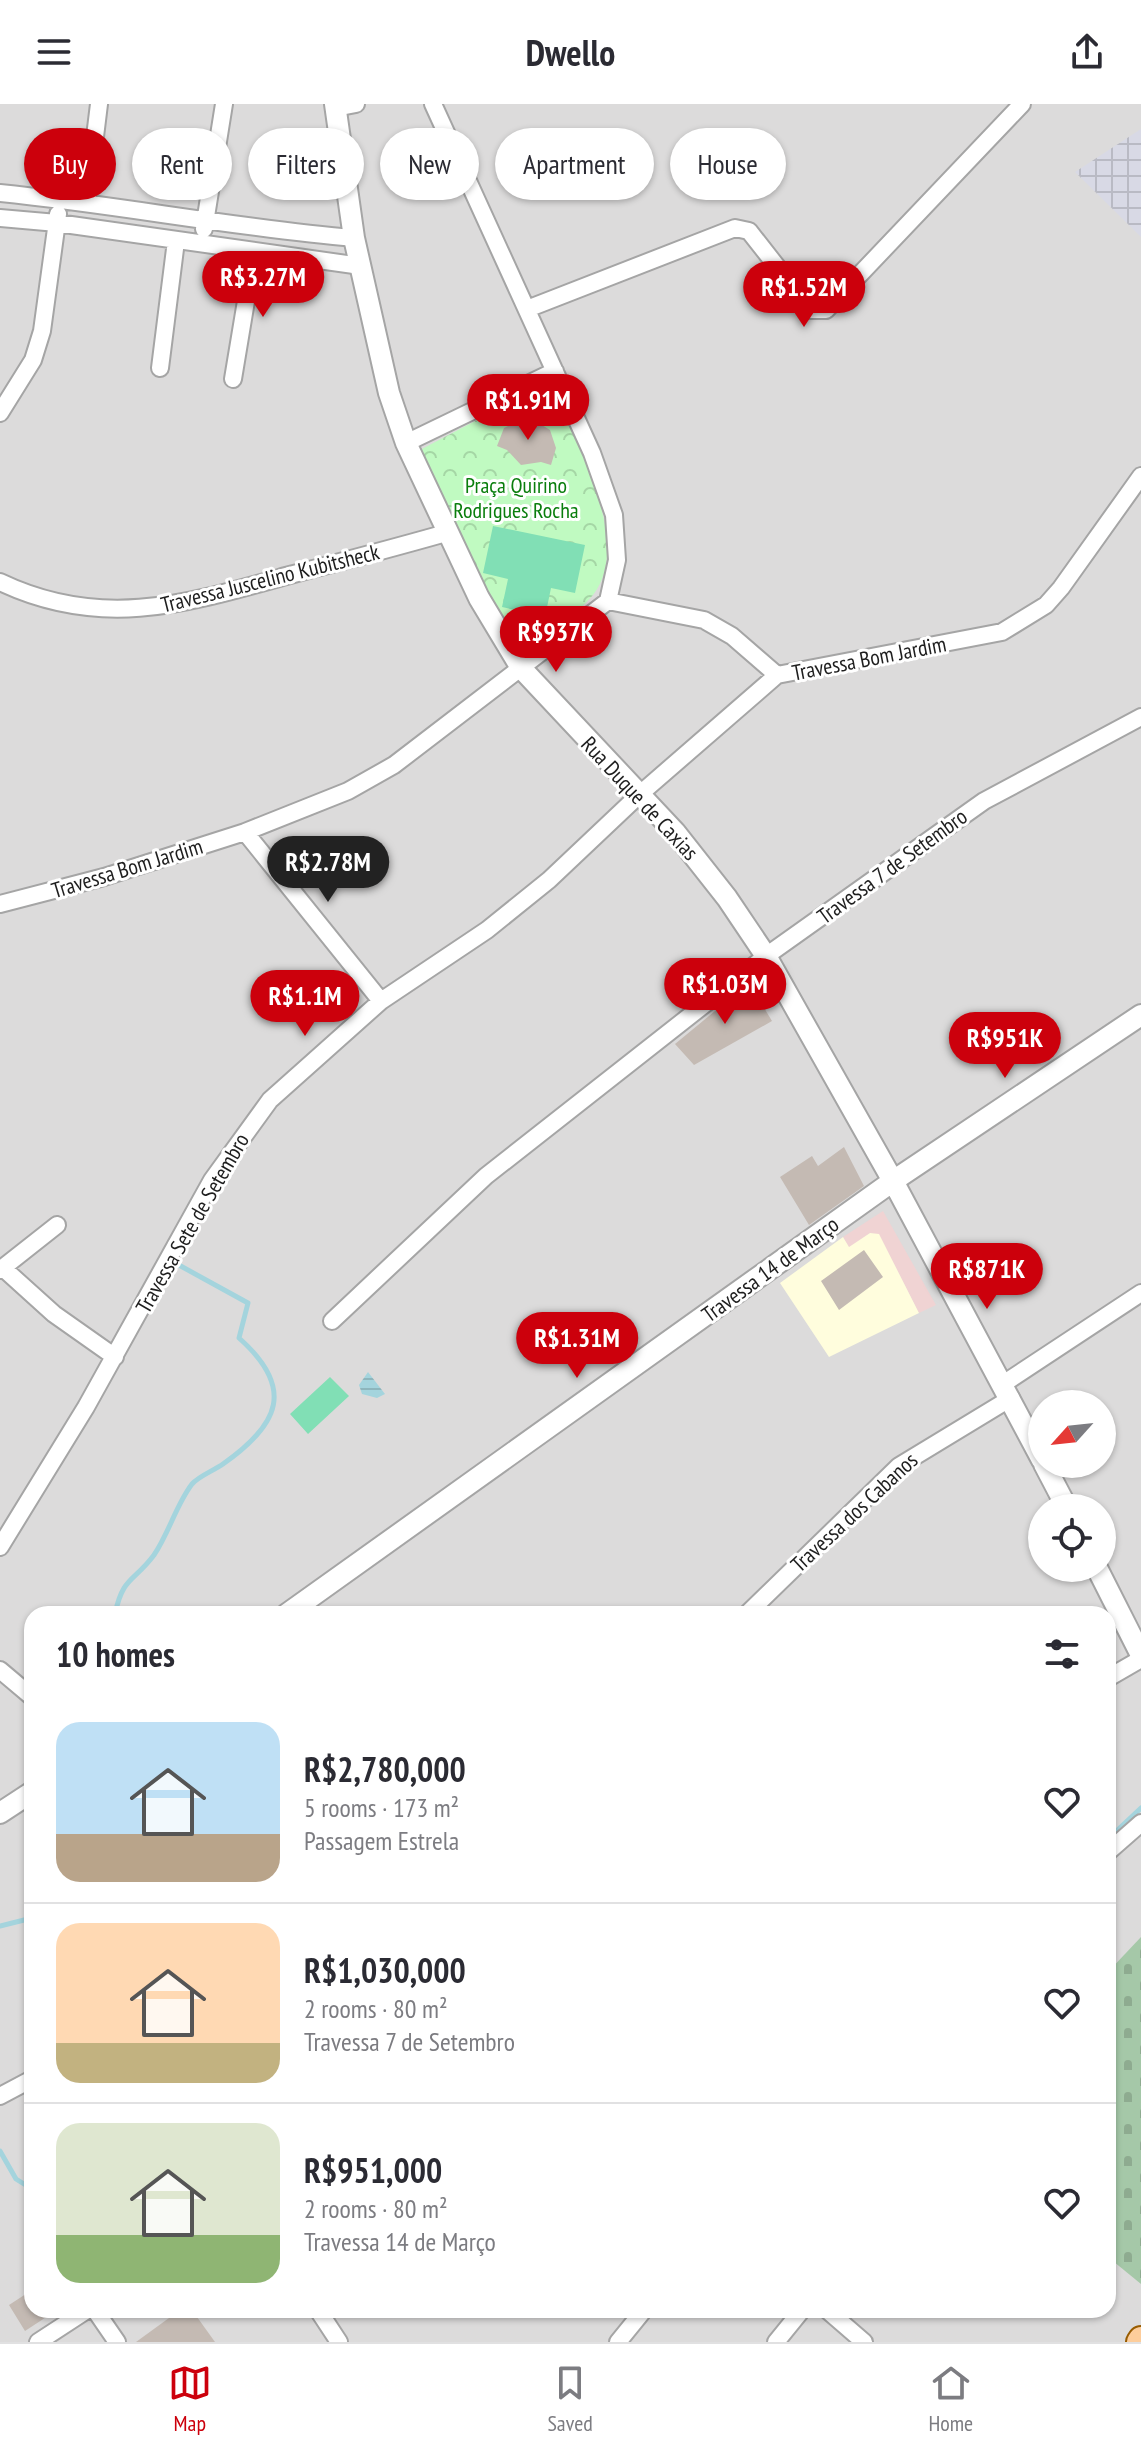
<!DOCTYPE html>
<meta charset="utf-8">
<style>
:root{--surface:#fff;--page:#f2f2f3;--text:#2b2b33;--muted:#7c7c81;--line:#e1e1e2;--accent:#cc000c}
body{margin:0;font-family:"PT Sans Narrow",sans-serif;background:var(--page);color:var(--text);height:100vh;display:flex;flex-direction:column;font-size:30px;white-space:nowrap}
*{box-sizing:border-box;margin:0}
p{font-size:26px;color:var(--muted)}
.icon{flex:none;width:44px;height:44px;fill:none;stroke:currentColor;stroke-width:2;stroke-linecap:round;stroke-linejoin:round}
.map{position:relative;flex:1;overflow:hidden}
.sheet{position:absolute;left:24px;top:1502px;width:1092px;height:712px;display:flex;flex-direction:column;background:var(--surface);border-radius:24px;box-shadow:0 2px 6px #0004}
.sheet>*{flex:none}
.banner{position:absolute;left:24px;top:24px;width:1094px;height:72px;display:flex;gap:16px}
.needle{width:52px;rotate:243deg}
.controls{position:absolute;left:1028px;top:1286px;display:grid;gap:16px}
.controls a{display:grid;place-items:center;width:88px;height:88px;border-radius:50%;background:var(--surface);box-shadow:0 2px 6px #0004;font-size:40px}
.price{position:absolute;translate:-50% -68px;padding:0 18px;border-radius:28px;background:var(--accent);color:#fff;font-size:26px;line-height:52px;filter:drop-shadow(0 2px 4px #0008)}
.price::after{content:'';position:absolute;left:50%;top:48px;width:24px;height:18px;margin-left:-12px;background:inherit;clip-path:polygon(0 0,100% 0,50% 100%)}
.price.on{background:#222;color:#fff}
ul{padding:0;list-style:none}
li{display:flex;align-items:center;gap:24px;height:200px;padding:0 32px}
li+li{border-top:2px solid var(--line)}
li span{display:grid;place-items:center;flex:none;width:224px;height:160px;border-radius:24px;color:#555}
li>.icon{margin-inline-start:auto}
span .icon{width:96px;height:96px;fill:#fffc;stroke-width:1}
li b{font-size:34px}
h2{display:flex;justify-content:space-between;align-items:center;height:96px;padding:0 32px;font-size:34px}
.pill{padding:0 28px;border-radius:36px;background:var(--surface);box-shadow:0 2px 6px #0004;font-size:28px;line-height:72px}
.pill.on{background:var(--accent);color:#fff}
header{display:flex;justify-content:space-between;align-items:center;height:104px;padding:0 32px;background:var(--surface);font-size:36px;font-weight:800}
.tabs{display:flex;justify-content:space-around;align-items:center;height:112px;border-top:2px solid var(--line);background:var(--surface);font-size:22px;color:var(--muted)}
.tabs a{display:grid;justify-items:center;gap:4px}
.tabs .on{color:var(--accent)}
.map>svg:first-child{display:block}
.residential{fill:#dcdbdb;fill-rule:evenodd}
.commercial{fill:#f0d3d3}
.education{fill:#fffddd}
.cemetery{fill:url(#cemetery-stones)}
.park{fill:url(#park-crowns)}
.pitch{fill:#81dfb5}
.plaza{fill:url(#plaza-grid)}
.water{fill:url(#water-rules)}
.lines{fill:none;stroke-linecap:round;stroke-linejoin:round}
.stream{stroke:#a4d4dd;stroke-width:5}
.building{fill:#c4bab3}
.minor-casing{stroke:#a5a5a5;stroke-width:20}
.tertiary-casing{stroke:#a5a5a5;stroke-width:24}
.primary-casing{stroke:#985c00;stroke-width:28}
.minor{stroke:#fff;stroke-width:16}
.tertiary{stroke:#fff;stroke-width:20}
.primary{stroke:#fdcd9b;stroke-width:24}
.labels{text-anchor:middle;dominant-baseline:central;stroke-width:6;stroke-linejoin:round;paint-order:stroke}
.park-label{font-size:22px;fill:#0a7e0d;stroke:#fff}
.street-label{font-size:22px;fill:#1e1e1e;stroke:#fff}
</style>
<header><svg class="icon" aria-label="menu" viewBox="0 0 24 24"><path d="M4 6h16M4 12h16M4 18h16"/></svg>Dwello<svg class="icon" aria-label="share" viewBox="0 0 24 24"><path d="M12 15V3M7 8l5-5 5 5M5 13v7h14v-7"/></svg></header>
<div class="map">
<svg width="1141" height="2238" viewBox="0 0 1141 2238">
<defs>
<pattern id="cemetery-stones" width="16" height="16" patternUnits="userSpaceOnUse" patternTransform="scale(2)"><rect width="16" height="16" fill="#a5c8a8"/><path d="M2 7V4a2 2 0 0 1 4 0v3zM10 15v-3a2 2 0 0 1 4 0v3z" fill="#8eab90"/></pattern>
<pattern id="park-crowns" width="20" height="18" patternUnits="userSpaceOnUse" patternTransform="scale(2)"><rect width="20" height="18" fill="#c0fac1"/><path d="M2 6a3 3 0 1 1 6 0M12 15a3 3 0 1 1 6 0" fill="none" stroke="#a5d6a5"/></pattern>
<pattern id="plaza-grid" width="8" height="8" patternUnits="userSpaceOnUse" patternTransform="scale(2)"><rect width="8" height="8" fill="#d8d9e5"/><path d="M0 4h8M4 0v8" fill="none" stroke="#b9bac4"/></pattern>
<pattern id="water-rules" width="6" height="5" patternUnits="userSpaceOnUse" patternTransform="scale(2)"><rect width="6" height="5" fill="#a4d4dd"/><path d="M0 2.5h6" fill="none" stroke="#8db6bd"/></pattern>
</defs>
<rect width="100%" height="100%" fill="#efebe4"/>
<path class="residential" d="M0 0H1141V2235L1138 2238H0ZM1042 1300H1102V1360H1042ZM1042 1404H1102V1464H1042ZM32 1510H1108V2206H32Z"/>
<path class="commercial" d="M883 1107 936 1201 919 1209 879 1131 870 1129 849 1144 843 1133Z"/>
<path class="education" d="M870 1129 879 1130 919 1209 829 1253 780 1179 843 1133 849 1143Z"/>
<path class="cemetery" d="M1141 1833V2180L1108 2153V1868Z"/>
<path class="park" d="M540 283H547L556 293C578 343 633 440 593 491 576 512 547 529 526 546L500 514 418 347Z"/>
<path class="pitch" d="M493 422 585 441 575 489 551 484 545 513 502 503 508 475 483 469Z
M330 1273 349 1292 308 1330 290 1310Z"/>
<path class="plaza" d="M1141 25V133L1075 68Z"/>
<path class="water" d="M368 1268 385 1290 377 1294 362 1290 359 1281Z"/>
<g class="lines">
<path class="stream" d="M115 1510C123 1472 134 1478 154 1451 169 1429 176 1401 192 1380 199 1372 213 1367 223 1360 280 1320 295 1284 239 1234L248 1199 177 1160
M1108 1735 1141 1704
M0 1822 32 1814
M0 2047 16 2075 32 2085"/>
</g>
<path class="building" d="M522 315H532L550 326 556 344 551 361 541 358 521 361 507 346 497 342 504 324Z
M749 879 772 917 694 961 675 940Z
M844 1043 864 1082 809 1121 780 1073 812 1052 818 1062Z
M864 1146 883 1173 839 1206 821 1177Z
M32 2186V2206H57L25 2227 9 2201Z
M180 2206H192L215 2238H136Z"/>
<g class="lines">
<g class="minor-casing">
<path id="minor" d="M433 0 592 349 614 411 617 456 608 497
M335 4 356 0
M0 89C119 101 236 124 354 134
M87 98 99 0
M0 114 57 119 361 162
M204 125 224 0
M527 205 735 124 749 127 811 206H826L1022 0
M160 264 176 137
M233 275 254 149
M0 309 33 256 42 227 58 110
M406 339 555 267
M0 478C100 526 186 500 286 472 340 458 393 444 446 429
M245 728 381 897
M0 800 104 773 245 728 348 687 394 661 608 497 704 516 732 532 777 571 1002 528 1046 501 1061 484 1141 372
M3 1164 54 1210 115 1253
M0 1166 57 1121
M332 1217 486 1072 766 852 984 697 1141 613
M1003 1280 1141 1189
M0 1443 86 1303 212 1076 270 996 381 897 487 826 549 776 640 690 777 571
M747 1510 899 1362 1011 1294
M0 1566 32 1593
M1108 1574 1141 1555
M1108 1748 1141 1719
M0 1992 32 1975
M95 2206 117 2238
M318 2206 339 2238
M827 2206 864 2238
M38 2238 87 2206
M618 2238 644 2206
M776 2238 802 2206"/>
</g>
<g class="tertiary-casing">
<path id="tertiary" d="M335 0 354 134 389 289 406 339 479 494 521 564 675 728 727 794 766 852 893 1077 1042 1356
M1044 1360 1067 1404
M1097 1464 1141 1551
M287 1510 893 1077 1141 911
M0 1709 32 1688"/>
</g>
<g class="primary-casing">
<path id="primary" d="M1139 2238 1141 2235"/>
</g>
<use href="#minor" class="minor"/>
<use href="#tertiary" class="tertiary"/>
<use href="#primary" class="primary"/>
</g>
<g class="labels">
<g class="park-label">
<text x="516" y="381">Praça Quirino<tspan x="516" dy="25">Rodrigues Rocha</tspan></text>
</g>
<g class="street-label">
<text transform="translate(270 474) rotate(-14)">Travessa Juscelino Kubitsheck</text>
<text transform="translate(869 554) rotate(-11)">Travessa Bom Jardim</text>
<text transform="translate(640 694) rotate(47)">Rua Duque de Caxias</text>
<text transform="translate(892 762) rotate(-36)">Travessa 7 de Setembro</text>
<text transform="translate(127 764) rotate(-17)">Travessa Bom Jardim</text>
<text transform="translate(192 1119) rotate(-60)">Travessa Sete de Setembro</text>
<text transform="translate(770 1165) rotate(-36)">Travessa 14 de Março</text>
<text transform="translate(854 1408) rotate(-43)">Travessa dos Cabanos</text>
</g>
</g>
</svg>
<div class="controls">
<a><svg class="needle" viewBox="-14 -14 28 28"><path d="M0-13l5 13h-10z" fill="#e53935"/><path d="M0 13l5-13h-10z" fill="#7c7c81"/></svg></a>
<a><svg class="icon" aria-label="locate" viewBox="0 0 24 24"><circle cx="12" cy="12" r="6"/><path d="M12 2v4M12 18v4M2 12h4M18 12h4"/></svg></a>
</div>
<b class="price" style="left:263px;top:215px">R$3.27M</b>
<b class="price" style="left:804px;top:225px">R$1.52M</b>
<b class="price" style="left:528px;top:338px">R$1.91M</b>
<b class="price" style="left:556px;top:570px">R$937K</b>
<b class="price on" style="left:328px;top:800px">R$2.78M</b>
<b class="price" style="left:725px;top:922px">R$1.03M</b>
<b class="price" style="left:305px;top:934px">R$1.1M</b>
<b class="price" style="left:1005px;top:976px">R$951K</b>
<b class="price" style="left:987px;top:1207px">R$871K</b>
<b class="price" style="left:577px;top:1276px">R$1.31M</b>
<div class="banner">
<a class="pill on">Buy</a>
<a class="pill">Rent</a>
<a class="pill">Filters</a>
<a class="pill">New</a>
<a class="pill">Apartment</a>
<a class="pill">House</a>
</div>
<section class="sheet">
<h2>10 homes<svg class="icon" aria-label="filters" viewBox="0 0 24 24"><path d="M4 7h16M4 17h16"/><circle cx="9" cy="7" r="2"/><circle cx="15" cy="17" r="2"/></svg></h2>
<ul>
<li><span style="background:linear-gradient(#bfe0f5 70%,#b9a48a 0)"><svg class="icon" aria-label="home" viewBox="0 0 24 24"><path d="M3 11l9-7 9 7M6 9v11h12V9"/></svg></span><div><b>R$2,780,000</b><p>5 rooms · 173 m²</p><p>Passagem Estrela</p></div><svg class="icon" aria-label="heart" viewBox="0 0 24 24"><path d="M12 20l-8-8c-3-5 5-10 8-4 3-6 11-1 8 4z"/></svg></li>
<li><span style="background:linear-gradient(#ffd9b3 75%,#c2b280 0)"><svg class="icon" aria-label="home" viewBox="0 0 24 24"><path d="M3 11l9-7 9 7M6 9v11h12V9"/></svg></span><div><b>R$1,030,000</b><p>2 rooms · 80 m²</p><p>Travessa 7 de Setembro</p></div><svg class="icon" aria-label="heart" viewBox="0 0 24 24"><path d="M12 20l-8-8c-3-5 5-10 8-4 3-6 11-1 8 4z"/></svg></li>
<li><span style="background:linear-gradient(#dfe7d0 70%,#8fb573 0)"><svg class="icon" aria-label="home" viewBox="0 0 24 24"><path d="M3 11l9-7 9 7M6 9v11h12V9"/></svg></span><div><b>R$951,000</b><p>2 rooms · 80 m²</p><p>Travessa 14 de Março</p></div><svg class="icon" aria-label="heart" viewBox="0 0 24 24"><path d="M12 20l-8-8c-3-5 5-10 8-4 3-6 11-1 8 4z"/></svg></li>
</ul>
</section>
</div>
<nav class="tabs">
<a class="on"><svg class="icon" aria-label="map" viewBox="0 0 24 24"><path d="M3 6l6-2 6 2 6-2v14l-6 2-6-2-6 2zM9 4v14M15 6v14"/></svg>Map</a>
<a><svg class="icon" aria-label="saved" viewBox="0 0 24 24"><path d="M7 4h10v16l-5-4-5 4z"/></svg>Saved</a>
<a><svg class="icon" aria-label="home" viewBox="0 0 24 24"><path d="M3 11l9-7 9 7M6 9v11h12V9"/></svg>Home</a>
</nav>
